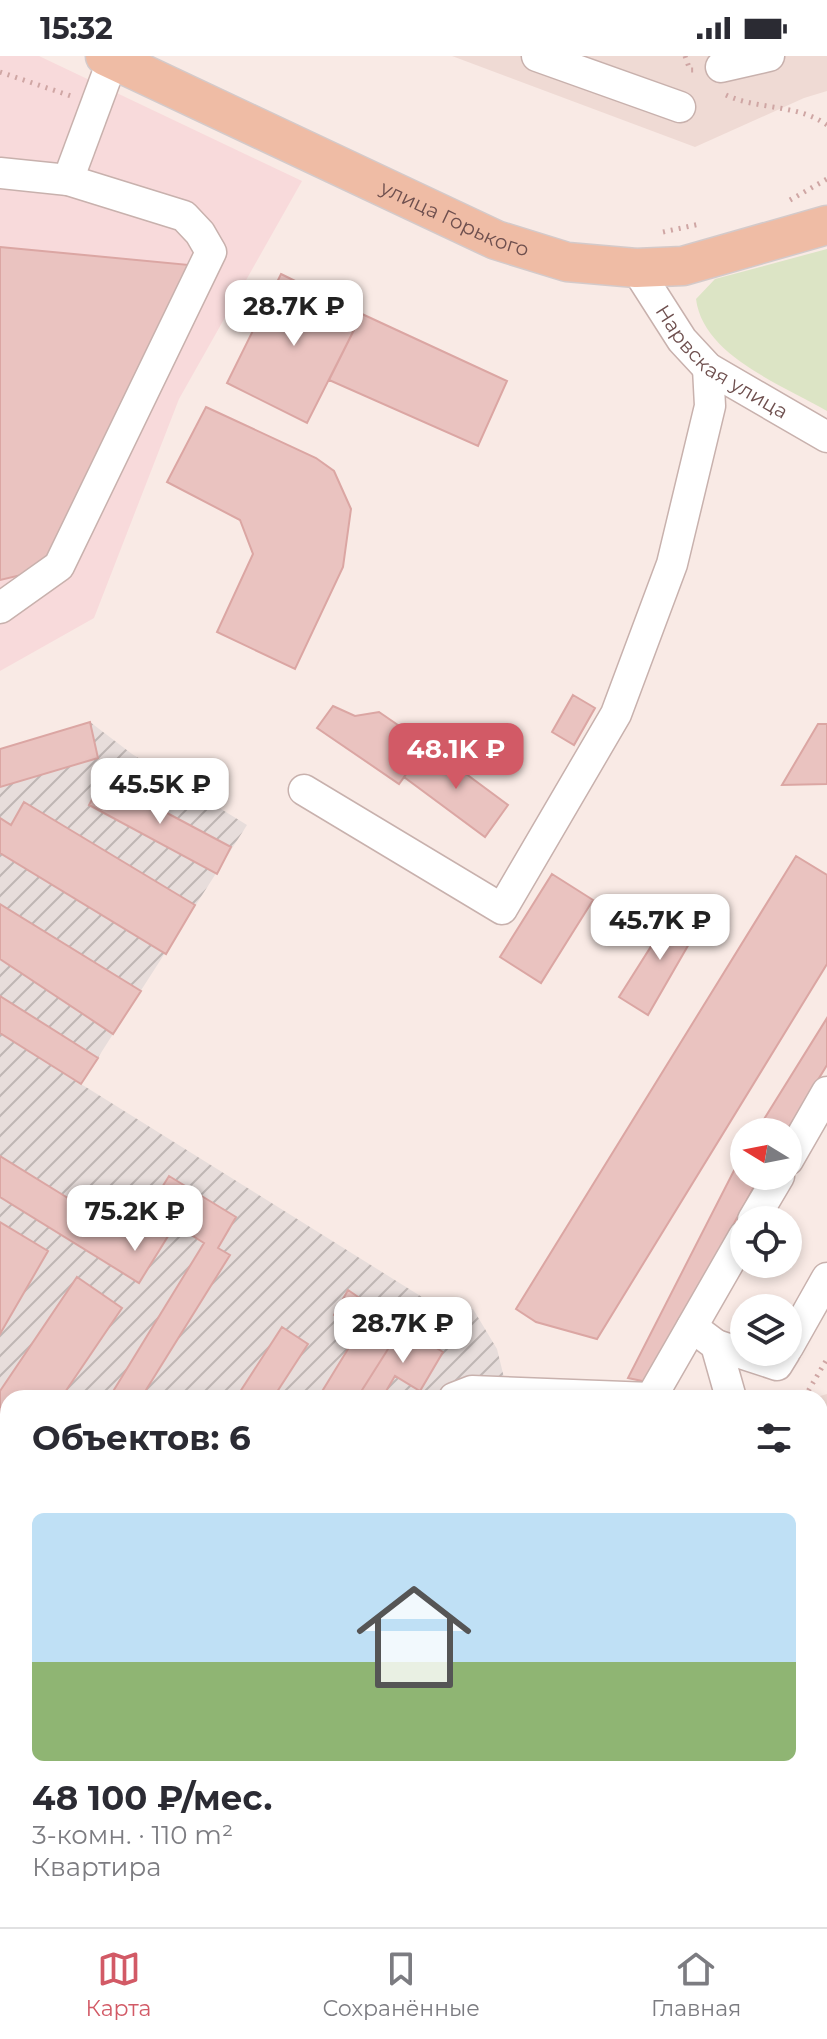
<!DOCTYPE html>
<html lang="ru">
<meta charset="utf-8">
<style>
:root{--surface:#fff;--page:#f7f7f7;--text:#2b2b33;--muted:#7c7c81;--line:#e1e1e2;--accent:#d25a66}
body{margin:0;font-family:Montserrat,sans-serif;background:var(--page);color:var(--text);height:100vh;display:flex;flex-direction:column;font-size:30px;white-space:nowrap}
*{box-sizing:border-box;margin:0}
p{font-size:26px;color:var(--muted)}
.icon{flex:none;width:44px;height:44px;fill:none;stroke:currentColor;stroke-width:2;stroke-linecap:round;stroke-linejoin:round}
.map{position:relative;flex:1;overflow:hidden}
.details{position:absolute;left:0px;top:1334px;width:828px;height:538px;display:flex;flex-direction:column;background:var(--surface);border-radius:24px 24px 0 0;box-shadow:0 4px 12px #0003}
.details>*{flex:none}
.needle{width:52px;rotate:280deg}
.controls{position:absolute;left:730px;top:1062px;display:grid;gap:16px}
.controls a{display:grid;place-items:center;width:72px;height:72px;border-radius:50%;background:var(--surface);box-shadow:0 4px 12px #0003;font-size:40px}
.price{position:absolute;translate:-50% -68px;padding:0 18px;border-radius:16px;background:#fff;color:#222;font-size:26px;line-height:52px;filter:drop-shadow(0 2px 4px #0008)}
.price::after{content:'';position:absolute;left:50%;top:48px;width:24px;height:18px;margin-left:-12px;background:inherit;clip-path:polygon(0 0,100% 0,50% 100%)}
.price.on{background:var(--accent);color:#fff}
ul{padding:0;list-style:none}
li{display:grid;align-content:center;gap:16px;height:424px;padding:0 32px}
li span{display:grid;place-items:center;height:248px;border-radius:12px;color:#555}
li>.icon{margin-inline-start:auto}
span .icon{width:144px;height:144px;fill:#fffc;stroke-width:1}
li b{font-size:34px}
h2{display:flex;justify-content:space-between;align-items:center;height:96px;padding:0 32px;font-size:34px}
.status{display:flex;justify-content:space-between;align-items:center;height:56px;padding:0 40px;background:var(--surface);direction:ltr}
.status svg{height:22px;fill:currentColor}
.dock{display:flex;justify-content:space-around;align-items:center;height:112px;border-top:2px solid var(--line);background:var(--surface);font-size:22px;color:var(--muted)}
.dock a{display:grid;justify-items:center;gap:4px}
.dock .on{color:var(--accent)}
.map>svg:first-child{display:block}
.residential{fill:#efdad4}
.commercial{fill:#f8dadb}
.industrial{fill:url(#industrial-furrows)}
.green{fill:#dce4c5}
.forest{fill:url(#forest-crowns)}
.building{fill:#eac3c0;stroke:#dba6a3;stroke-width:2}
.lines{fill:none;stroke-linecap:round;stroke-linejoin:round}
.minor-casing{stroke:#c8b1ad;stroke-width:33}
.major-casing{stroke:#d4caca;stroke-width:41}
.path{stroke:#cfa6a4;stroke-width:5;stroke-dasharray:2 6;stroke-linecap:butt}
.minor{stroke:#fff;stroke-width:30}
.major{stroke:#efbca5;stroke-width:38}
.labels{text-anchor:middle;dominant-baseline:central;stroke-width:6;stroke-linejoin:round;paint-order:stroke}
.street-label{font-size:20px;fill:#6e4f4e;stroke:#fcefea}
</style>
<div class="status"><b>15:32</b><svg viewBox="0 0 49 12"><path d="M0 12V9h3v3zM5 12V6h3v6zM10 12V3h3v9zM15 12V0h3v12zM26 1h20v11H26zM47 4h2v5h-2z"/></svg></div>
<div class="map">
<svg width="827" height="1871" viewBox="0 0 827 1871">
<defs>
<pattern id="industrial-furrows" width="10" height="10" patternUnits="userSpaceOnUse" patternTransform="scale(2)"><rect width="10" height="10" fill="#e7dddb"/><path d="M-1 1l2-2M0 10L10 0M9 11l2-2" fill="none" stroke="#bfb6b4"/></pattern>
<pattern id="forest-crowns" width="20" height="18" patternUnits="userSpaceOnUse" patternTransform="scale(2)"><rect width="20" height="18" fill="#dce4c5"/><path d="M2 6a3 3 0 1 1 6 0M12 15a3 3 0 1 1 6 0" fill="none" stroke="#b7bba2"/></pattern>
</defs>
<rect width="100%" height="100%" fill="#f9eae5"/>
<path class="residential" d="M452 0H827V35L804 42 695 91Z
M827 1338V1871H22L23 1864H820V1342H813Z"/>
<path class="commercial" d="M0 0H39L302 125 179 343 94 562 0 615Z"/>
<path class="industrial" d="M90 666 132 698 247 769 81 1028 446 1256 473 1253 497 1293 509 1342H8V1511L0 1513V693Z"/>
<path class="green" d="M827 193V355C783 329 703 300 696 243L715 223Z"/>
<path class="forest" d="M604 1864H725L727 1871H581Z"/>
<path class="building" d="M0 191 200 210 51 512 0 524Z
M281 218 362 258 307 367 227 327Z
M362 258 507 325 478 390 329 324Z
M206 351 316 402 334 415 351 453 343 511 295 613 217 576 253 498 240 464 167 426Z
M573 639 595 652 574 689 552 676Z
M333 650 355 660 379 656 427 689 399 728 317 672Z
M90 666 98 702 0 731V693Z
M818 668H827V728L782 729Z
M427 689 508 749 485 781 404 721Z
M103 723 231 791 217 818 89 749Z
M24 746 195 849 166 898 0 797V762L11 769Z
M796 800 827 819V908L597 1283 536 1266 516 1253Z
M552 818 593 844 541 927 500 901Z
M0 848 141 935 113 978 0 903Z
M676 851 701 867 648 959 619 941Z
M0 940 98 1002 81 1028 0 977Z
M827 962V1009L786 1076H756Z
M744 1095V1120H760L647 1326 628 1322Z
M0 1100 131 1181 169 1120 236 1161 218 1192 230 1199 141 1342H109L204 1187 175 1169 139 1227 0 1141Z
M0 1166 48 1195 0 1278Z
M77 1221 122 1252 61 1342H8V1389L0 1383V1335Z
M348 1234 402 1271 357 1342H318L359 1275 334 1259Z
M282 1271 308 1288 273 1342H236Z
M402 1271 443 1296 420 1335 395 1320 382 1342H357Z
M827 1399V1452L820 1454V1401Z
M8 1465V1511L0 1513V1468Z
M120 1864H171L169 1871H118Z
M415 1864H515L493 1871H417Z
M754 1864H797L798 1866 756 1871Z"/>
<g class="lines">
<g class="minor-casing">
<g id="minor">
<path d="M537 0 680 51"/>
<path d="M721 11 769 0"/>
<path d="M0 117 68 124 184 160 200 177 211 196 59 510 0 552"/>
<path d="M68 124 114 0"/>
<path id="s1" d="M636 212 682 284 708 312 827 381"/>
<path d="M304 734 502 853 616 658 672 508 710 350 708 312"/>
<path d="M788 1104 827 1036"/>
<path d="M753 1164 779 1120"/>
<path d="M692 1271 716 1289 731 1342"/>
<path d="M716 1289 777 1309 785 1296"/>
<path d="M788 1291 827 1222"/>
<path d="M454 1342 472 1335 651 1342"/>
<path d="M651 1342 744 1180"/>
<path d="M820 1507 827 1505"/>
<path d="M0 1545 8 1542"/>
<path d="M311 1864 313 1871"/>
<path d="M62 1871 64 1864"/>
</g>
</g>
<g class="major-casing">
<g id="major">
<path id="s2" d="M105 0 496 184 567 206 636 212 683 210 827 169"/>
</g>
</g>
<path class="path" d="M685 0 690 14H694
M0 16 71 40
M726 39C758 54 798 48 827 69
M790 144 827 123
M663 176 700 168
M808 1342 807 1337 827 1303
M820 1376 827 1374
M820 1794 827 1819
M750 1864 752 1871
M229 1871 232 1864"/>
<use href="#minor" class="minor"/>
<use href="#major" class="major"/>
</g>
<g class="labels">
<g class="street-label">
<text stroke="none"><textPath href="#s2" startOffset="386">улица Горького</textPath></text>
<text stroke="none"><textPath href="#s1" startOffset="130">Нарвская улица</textPath></text>
</g>
</g>
</svg>
<div class="controls">
<a><svg class="needle" viewBox="-14 -14 28 28"><path d="M0-13l5 13h-10z" fill="#e53935"/><path d="M0 13l5-13h-10z" fill="#7c7c81"/></svg></a>
<a><svg class="icon" aria-label="locate" viewBox="0 0 24 24"><circle cx="12" cy="12" r="6"/><path d="M12 2v4M12 18v4M2 12h4M18 12h4"/></svg></a>
<a><svg class="icon" aria-label="layers" viewBox="0 0 24 24"><path d="M12 4l9 5-9 5-9-5zM3 14l9 5 9-5"/></svg></a>
</div>
<b class="price" style="left:294px;top:292px">28.7K ₽</b>
<b class="price on" style="left:456px;top:735px">48.1K ₽</b>
<b class="price" style="left:160px;top:770px">45.5K ₽</b>
<b class="price" style="left:660px;top:906px">45.7K ₽</b>
<b class="price" style="left:135px;top:1197px">75.2K ₽</b>
<b class="price" style="left:403px;top:1309px">28.7K ₽</b>
<section class="details">
<h2>Объектов: 6<svg class="icon" aria-label="filters" viewBox="0 0 24 24"><path d="M4 7h16M4 17h16"/><circle cx="9" cy="7" r="2"/><circle cx="15" cy="17" r="2"/></svg></h2>
<ul>
<li><span style="background:linear-gradient(#bfe0f5 60%,#8fb573 0)"><svg class="icon" aria-label="home" viewBox="0 0 24 24"><path d="M3 11l9-7 9 7M6 9v11h12V9"/></svg></span><div><b>48 100 ₽/мес.</b><p>3-комн. · 110 m²</p><p>Квартира</p></div></li>
</ul>
</section>
</div>
<nav class="dock">
<a class="on"><svg class="icon" aria-label="map" viewBox="0 0 24 24"><path d="M3 6l6-2 6 2 6-2v14l-6 2-6-2-6 2zM9 4v14M15 6v14"/></svg>Карта</a>
<a><svg class="icon" aria-label="saved" viewBox="0 0 24 24"><path d="M7 4h10v16l-5-4-5 4z"/></svg>Сохранённые</a>
<a><svg class="icon" aria-label="home" viewBox="0 0 24 24"><path d="M3 11l9-7 9 7M6 9v11h12V9"/></svg>Главная</a>
</nav>
